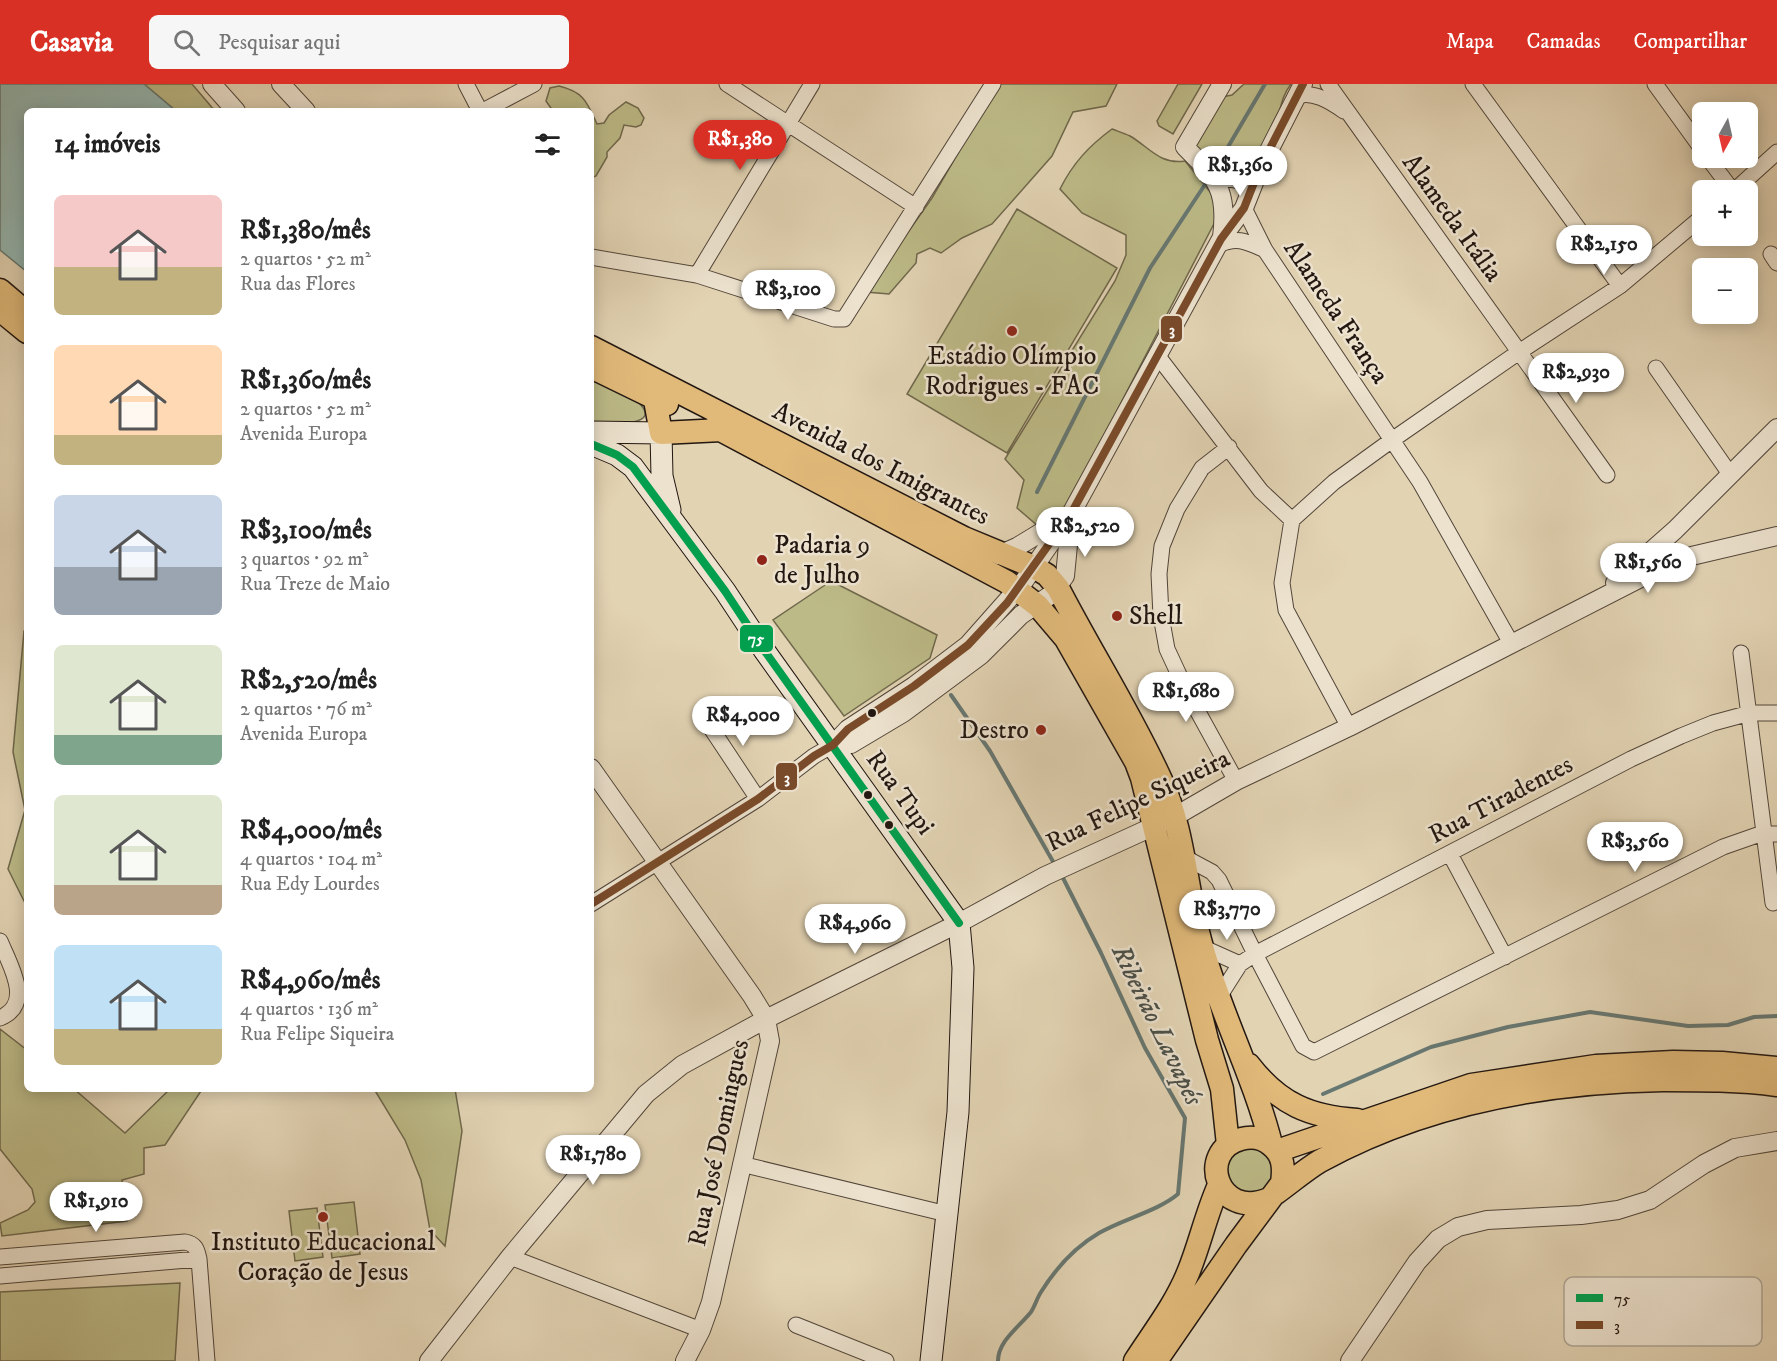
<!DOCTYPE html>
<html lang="pt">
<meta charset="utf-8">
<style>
:root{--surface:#fff;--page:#f6f6f6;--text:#222;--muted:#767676;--accent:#d93025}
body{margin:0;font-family:"IM FELL DW Pica",serif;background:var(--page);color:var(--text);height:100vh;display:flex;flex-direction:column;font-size:22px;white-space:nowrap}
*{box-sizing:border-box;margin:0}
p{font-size:20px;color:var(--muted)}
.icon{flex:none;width:33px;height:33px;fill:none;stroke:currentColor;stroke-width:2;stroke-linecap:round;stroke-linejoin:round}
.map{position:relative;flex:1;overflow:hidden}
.drawer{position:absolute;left:24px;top:24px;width:570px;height:984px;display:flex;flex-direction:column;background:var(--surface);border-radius:9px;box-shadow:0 3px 15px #0003}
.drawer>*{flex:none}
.needle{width:39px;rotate:188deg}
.fabs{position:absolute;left:1692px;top:18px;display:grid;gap:12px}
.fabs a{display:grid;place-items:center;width:66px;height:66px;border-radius:9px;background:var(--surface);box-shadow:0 3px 15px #0003;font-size:30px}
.price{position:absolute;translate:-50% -51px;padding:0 14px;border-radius:21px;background:#fff;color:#222;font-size:20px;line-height:39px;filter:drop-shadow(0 2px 3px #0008)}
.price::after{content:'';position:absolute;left:50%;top:36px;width:18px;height:14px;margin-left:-9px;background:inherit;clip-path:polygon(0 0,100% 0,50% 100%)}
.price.current{background:var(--accent);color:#fff}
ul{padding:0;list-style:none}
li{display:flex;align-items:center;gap:18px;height:150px;padding:0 30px}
li span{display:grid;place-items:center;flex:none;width:168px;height:120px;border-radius:9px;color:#555}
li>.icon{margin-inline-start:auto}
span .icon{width:72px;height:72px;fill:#fffc;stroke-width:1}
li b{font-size:26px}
h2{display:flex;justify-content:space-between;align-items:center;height:72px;padding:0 30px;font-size:26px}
header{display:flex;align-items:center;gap:36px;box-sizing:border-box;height:84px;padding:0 30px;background:var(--accent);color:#fff}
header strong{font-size:28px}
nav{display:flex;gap:33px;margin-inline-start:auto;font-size:21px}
.search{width:420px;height:54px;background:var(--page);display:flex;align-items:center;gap:15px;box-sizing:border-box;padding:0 21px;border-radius:9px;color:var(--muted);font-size:22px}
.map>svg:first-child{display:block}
.green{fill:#bcba87;stroke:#6f684c;stroke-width:1.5}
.water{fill:#95b7b1;stroke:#677771;stroke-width:1.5}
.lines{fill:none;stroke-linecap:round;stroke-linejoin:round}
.stream{stroke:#677771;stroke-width:4}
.minor-casing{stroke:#52463a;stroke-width:17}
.tertiary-casing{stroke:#52463a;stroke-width:20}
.secondary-casing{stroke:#221711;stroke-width:23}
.primary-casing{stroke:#221711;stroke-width:25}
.minor{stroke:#ece2ce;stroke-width:15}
.tertiary{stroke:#ece2ce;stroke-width:18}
.secondary{stroke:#ece2ce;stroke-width:21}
.primary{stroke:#e1ba7a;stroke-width:22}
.bus-1-casing{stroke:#ece2ce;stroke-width:12}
.bus-2-casing{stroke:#ece2ce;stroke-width:12}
.bus-1{stroke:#029f4e;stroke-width:8}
.bus-2{stroke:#7a4b2a;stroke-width:8}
.poi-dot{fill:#8f2418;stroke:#ece2ce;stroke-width:2}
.bus-dot{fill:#221711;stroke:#ece2ce;stroke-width:2}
.labels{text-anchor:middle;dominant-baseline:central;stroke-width:5;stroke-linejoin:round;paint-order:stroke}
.street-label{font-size:26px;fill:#221711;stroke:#ece2ce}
.poi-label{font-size:26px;fill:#221711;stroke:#ece2ce}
.water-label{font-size:27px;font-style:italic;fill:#4a4f49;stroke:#ece2ce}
.key{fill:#ece2ce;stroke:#afa595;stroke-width:1.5}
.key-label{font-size:16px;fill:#221711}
.line-badge{stroke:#ece2ce;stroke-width:2}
.badge-label{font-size:16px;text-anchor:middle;font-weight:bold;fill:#fff}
</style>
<header>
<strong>Casavia</strong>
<div class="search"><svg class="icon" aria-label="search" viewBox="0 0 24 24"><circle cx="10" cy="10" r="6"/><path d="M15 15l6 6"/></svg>Pesquisar aqui</div>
<nav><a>Mapa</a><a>Camadas</a><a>Compartilhar</a></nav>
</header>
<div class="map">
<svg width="1777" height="1277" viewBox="0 0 1777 1277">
<rect width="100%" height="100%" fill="#e2d3b3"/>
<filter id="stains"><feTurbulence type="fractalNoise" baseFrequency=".00333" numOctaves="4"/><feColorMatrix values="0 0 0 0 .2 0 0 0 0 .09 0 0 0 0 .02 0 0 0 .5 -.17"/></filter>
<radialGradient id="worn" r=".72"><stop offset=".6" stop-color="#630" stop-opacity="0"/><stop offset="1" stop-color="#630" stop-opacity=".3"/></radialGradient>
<path class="green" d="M144 0H192L215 27H176Z
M998 0H1117L1106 22 1073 28 1052 72 992 140 962 154 941 169 930 164 917 170 916 179 889 210 866 208 932 114Z
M1178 0H1202L1173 50 1159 42 1157 37Z
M1244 0H1291C1281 13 1281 25 1276 40 1269 64 1252 83 1238 102L1193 64 1222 13 1232 11Z
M559 2C584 8 587 18 597 40L604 39 609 31 626 18 638 24 644 34 641 41 636 43 624 41 620 54 607 68V73L596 92 591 94V27H553L546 17 550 4Z
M1112 45C1117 47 1124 49 1130 52 1149 63 1160 81 1185 77L1211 109 1218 132 1068 421 1038 442 1017 424 1024 396 1005 375 1115 197 1126 171V151L1082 129 1060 105C1073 79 1089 62 1112 45Z
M1017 125 1117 184 1007 369 907 310Z
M591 294 639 319C665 345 602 339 591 339Z
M831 497 937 551 930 574 844 632 773 536Z
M24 547H27V823L8 785 25 726 13 668Z
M0 945 27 966V1005H74L125 1049 170 1005H200L201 1007 165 1061 144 1064V1090L122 1096 127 1137 2 1152 0 1139 28 1126 35 1118 32 1105 0 1065Z
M374 1005H455L462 1047 445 1162 430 1146 421 1096 405 1056Z
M1243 1061 1267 1066 1277 1089 1265 1110 1233 1108 1224 1077Z
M354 1118 360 1170 332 1174 325 1121Z
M317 1124 323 1173 295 1177 289 1127Z
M180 1199 175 1277H0V1208Z"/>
<path class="water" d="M0 0H144L176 27H27V188L0 166Z"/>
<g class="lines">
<path class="stream" d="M1215 85 1265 0
M1037 408 1150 184 1208 96
M951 611 990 667 1055 781
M1323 1010 1431 963 1508 943 1590 928 1688 942 1728 941 1754 933 1777 932
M998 1277C998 1257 1019 1243 1031 1228 1035 1222 1037 1214 1041 1208 1056 1184 1075 1163 1099 1149 1123 1135 1158 1127 1178 1110L1185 1034 1145 964 1101 869 1061 790"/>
<g class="minor-casing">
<path id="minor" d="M466 0 480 27
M727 0 916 123
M1328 0 1607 391
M1473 0 1620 202
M1655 0 1702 65
M1295 13C1311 5 1331 18 1344 27
M483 27 534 0
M1708 74 1732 106
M1735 106 1777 68
M1244 124 1265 166 1420 398 1511 559
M1218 161C1238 152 1247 158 1265 166
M1771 170 1777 179
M591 173 697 191 834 235H844L993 0
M697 191 812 0
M1157 271 1261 407 1292 436
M1656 284 1730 390
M1229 363 1202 384 1177 425 1162 462 1159 490 1161 532 1167 565 1186 606 1236 697
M1292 436 1334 398 1392 356 1519 268 1620 202 1702 133
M1292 436 1282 499 1286 526 1349 643
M1741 569 1773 819
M701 629 758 715
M1450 770 1505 873
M1184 773 1212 788 1219 796 1255 870 1303 962 1314 968 1723 763 1763 749 1777 750
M591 820 758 715 814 672 833 661
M0 857C10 881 34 920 0 934
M1202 863 1240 880
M1219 913 1240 880 1255 870 1631 675 1681 652 1713 639 1750 629H1777
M741 1080 947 1130
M0 1173 185 1158C196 1160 197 1166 199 1175L207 1277
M510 1173 701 1246
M0 1192 199 1175
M796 1241 886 1277"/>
</g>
<g class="tertiary-casing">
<path id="tertiary" d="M212 0 236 27
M281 0 306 27
M1213 91 1239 95 1259 86
M1222 153C1228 106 1217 95 1185 63L1222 0
M999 471 1017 463 1063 435
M1615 499 1675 446 1777 344
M833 661 848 645 914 602 968 561 1022 500 1072 428 1221 155 1244 124 1259 86 1303 0
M833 661 851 660 903 629 981 571 1021 531 1052 510 1065 492 1071 430
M591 684 752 912 766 935 770 957 711 1218 701 1246 685 1277
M429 1277 510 1173 646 1010 682 981 766 935 959 839 1045 792 1174 733 1236 697 1349 643 1658 485 1683 474 1777 452
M1350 1277 1417 1178 1438 1155 1458 1143 1487 1136 1581 1131 1618 1126 1650 1116 1704 1080 1735 1064 1777 1057"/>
</g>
<g class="secondary-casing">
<path id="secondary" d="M591 348 661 349 662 392 670 426
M591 360 617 371 633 383 725 507 764 566 959 839 963 884 958 1028 931 1277"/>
</g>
<g class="primary-casing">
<path id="primary" d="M0 206 27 229
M0 226 27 248
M591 263 964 454 1034 483 1047 491 1058 504C1091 568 1131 630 1161 696 1185 748 1186 808 1202 863 1221 930 1254 993 1271 1060
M591 283 667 320
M653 305 661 349 722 346
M715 343 1007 498 1038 522 1066 555 1136 678 1142 694 1207 956 1222 1005 1228 1061
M1249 981C1279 1020 1310 1033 1357 1036
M1277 1067 1471 1001 1596 982 1673 978 1722 979 1777 984
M1276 1109C1290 1099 1305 1086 1320 1077 1426 1019 1544 998 1663 996 1701 996 1739 996 1777 1001
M1135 1277C1153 1249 1175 1221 1188 1189 1200 1160 1206 1130 1219 1101
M1156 1277 1236 1161 1282 1099C1284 1085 1284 1071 1271 1061 1263 1054 1252 1052 1241 1055 1196 1067 1217 1137 1269 1115"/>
</g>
<use href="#minor" class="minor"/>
<use href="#tertiary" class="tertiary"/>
<use href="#secondary" class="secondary"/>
<use href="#primary" class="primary"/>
<g class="bus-1-casing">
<path id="bus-1" d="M591 360 617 371 633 383 725 507 764 566 959 839"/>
</g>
<g class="bus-2-casing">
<path id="bus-2" d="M591 820 758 715 814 672 833 661 848 645 914 602 968 561 1007 519 1072 428 1221 155 1244 124 1259 86 1303 0"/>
</g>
<use href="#bus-1" class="bus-1"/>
<use href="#bus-2" class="bus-2"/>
</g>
<g class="poi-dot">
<circle cx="1012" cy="247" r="6"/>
<circle cx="762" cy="476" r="6"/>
<circle cx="1117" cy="532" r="6"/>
<circle cx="1041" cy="646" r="6"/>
<circle cx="323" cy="1133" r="6"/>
</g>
<g class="bus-dot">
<circle cx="872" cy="629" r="5"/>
<circle cx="868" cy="711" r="5"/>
<circle cx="889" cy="741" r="5"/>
</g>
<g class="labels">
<g class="street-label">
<text transform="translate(1452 134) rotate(54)">Alameda Itália</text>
<text transform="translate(1336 228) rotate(56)">Alameda França</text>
<text transform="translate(881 380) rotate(27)">Avenida dos Imigrantes</text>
<text transform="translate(900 709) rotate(54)">Rua Tupi</text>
<text transform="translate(1501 716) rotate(-28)">Rua Tiradentes</text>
<text transform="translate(1138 717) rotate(-26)">Rua Felipe Siqueira</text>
<text transform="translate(719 1059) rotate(-78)">Rua José Domingues</text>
</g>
<g class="poi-label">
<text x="1012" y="272">Estádio Olímpio<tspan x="1012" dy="30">Rodrigues - FAC</tspan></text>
<text x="774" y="461" text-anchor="start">Padaria 9<tspan x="774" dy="30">de Julho</tspan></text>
<text x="1129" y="532" text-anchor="start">Shell</text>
<text x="1029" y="646" text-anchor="end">Destro</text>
<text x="323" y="1158">Instituto Educacional<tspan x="323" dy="30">Coração de Jesus</tspan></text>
</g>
<g class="water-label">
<text transform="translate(1157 941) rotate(64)">Ribeirão Lavapés</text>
</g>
</g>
<rect x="1564" y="1193" width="198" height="69" rx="9" class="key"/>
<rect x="1576" y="1210" width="27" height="8" fill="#029f4e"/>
<rect x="1576" y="1237" width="27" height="8" fill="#7a4b2a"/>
<g class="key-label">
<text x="1614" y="1220">75</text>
<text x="1614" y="1247">3</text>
</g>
<g class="line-badge">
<rect x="1160" y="231" width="23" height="28" rx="6" fill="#7a4b2a"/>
<rect x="739" y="540" width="35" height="29" rx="6" fill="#029f4e"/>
<rect x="775" y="678" width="23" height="29" rx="6" fill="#7a4b2a"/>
</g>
<g class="badge-label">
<text x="1172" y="251">3</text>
<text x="756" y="560">75</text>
<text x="787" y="699">3</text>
</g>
<rect width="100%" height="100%" filter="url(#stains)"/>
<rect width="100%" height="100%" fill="url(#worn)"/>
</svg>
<div class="fabs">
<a><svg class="needle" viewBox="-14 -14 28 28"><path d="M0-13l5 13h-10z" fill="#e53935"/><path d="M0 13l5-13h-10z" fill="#767676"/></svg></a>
<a>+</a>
<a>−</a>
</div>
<b class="price current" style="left:740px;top:87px">R$1,380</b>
<b class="price" style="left:1240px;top:113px">R$1,360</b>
<b class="price" style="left:1604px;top:192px">R$2,150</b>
<b class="price" style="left:788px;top:237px">R$3,100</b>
<b class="price" style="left:1576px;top:320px">R$2,930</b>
<b class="price" style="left:1085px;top:474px">R$2,520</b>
<b class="price" style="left:1648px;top:510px">R$1,560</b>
<b class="price" style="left:1186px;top:639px">R$1,680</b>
<b class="price" style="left:743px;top:663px">R$4,000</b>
<b class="price" style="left:1635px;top:789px">R$3,560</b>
<b class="price" style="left:1227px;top:857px">R$3,770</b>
<b class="price" style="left:855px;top:871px">R$4,960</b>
<b class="price" style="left:593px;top:1102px">R$1,780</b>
<b class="price" style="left:96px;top:1149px">R$1,910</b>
<section class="drawer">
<h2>14 imóveis<svg class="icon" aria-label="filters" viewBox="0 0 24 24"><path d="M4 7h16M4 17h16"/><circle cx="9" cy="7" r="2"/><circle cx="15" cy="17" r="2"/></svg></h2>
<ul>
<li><span style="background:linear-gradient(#f6c9c9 60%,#c2b280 0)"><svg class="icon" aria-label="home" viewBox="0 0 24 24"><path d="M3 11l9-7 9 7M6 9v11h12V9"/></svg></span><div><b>R$1,380/mês</b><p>2 quartos · 52 m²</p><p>Rua das Flores</p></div></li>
<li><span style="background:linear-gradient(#ffd9b3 75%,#c2b280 0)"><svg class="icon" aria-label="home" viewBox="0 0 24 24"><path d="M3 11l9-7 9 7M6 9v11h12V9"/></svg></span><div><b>R$1,360/mês</b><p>2 quartos · 52 m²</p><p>Avenida Europa</p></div></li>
<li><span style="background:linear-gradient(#c9d6e8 60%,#9aa5b1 0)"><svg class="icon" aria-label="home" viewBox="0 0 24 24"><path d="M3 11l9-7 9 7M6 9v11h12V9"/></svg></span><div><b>R$3,100/mês</b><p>3 quartos · 92 m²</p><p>Rua Treze de Maio</p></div></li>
<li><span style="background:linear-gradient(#dfe7d0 75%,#7fa58c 0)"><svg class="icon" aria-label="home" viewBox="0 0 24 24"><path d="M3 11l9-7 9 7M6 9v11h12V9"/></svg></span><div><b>R$2,520/mês</b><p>2 quartos · 76 m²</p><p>Avenida Europa</p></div></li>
<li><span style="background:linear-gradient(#dfe7d0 75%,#b9a48a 0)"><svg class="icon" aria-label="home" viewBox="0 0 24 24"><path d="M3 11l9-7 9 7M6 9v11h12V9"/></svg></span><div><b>R$4,000/mês</b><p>4 quartos · 104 m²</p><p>Rua Edy Lourdes</p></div></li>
<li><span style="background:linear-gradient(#bfe0f5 70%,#c2b280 0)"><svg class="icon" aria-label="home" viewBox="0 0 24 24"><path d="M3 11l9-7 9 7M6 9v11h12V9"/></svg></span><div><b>R$4,960/mês</b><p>4 quartos · 136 m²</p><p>Rua Felipe Siqueira</p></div></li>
</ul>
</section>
</div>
